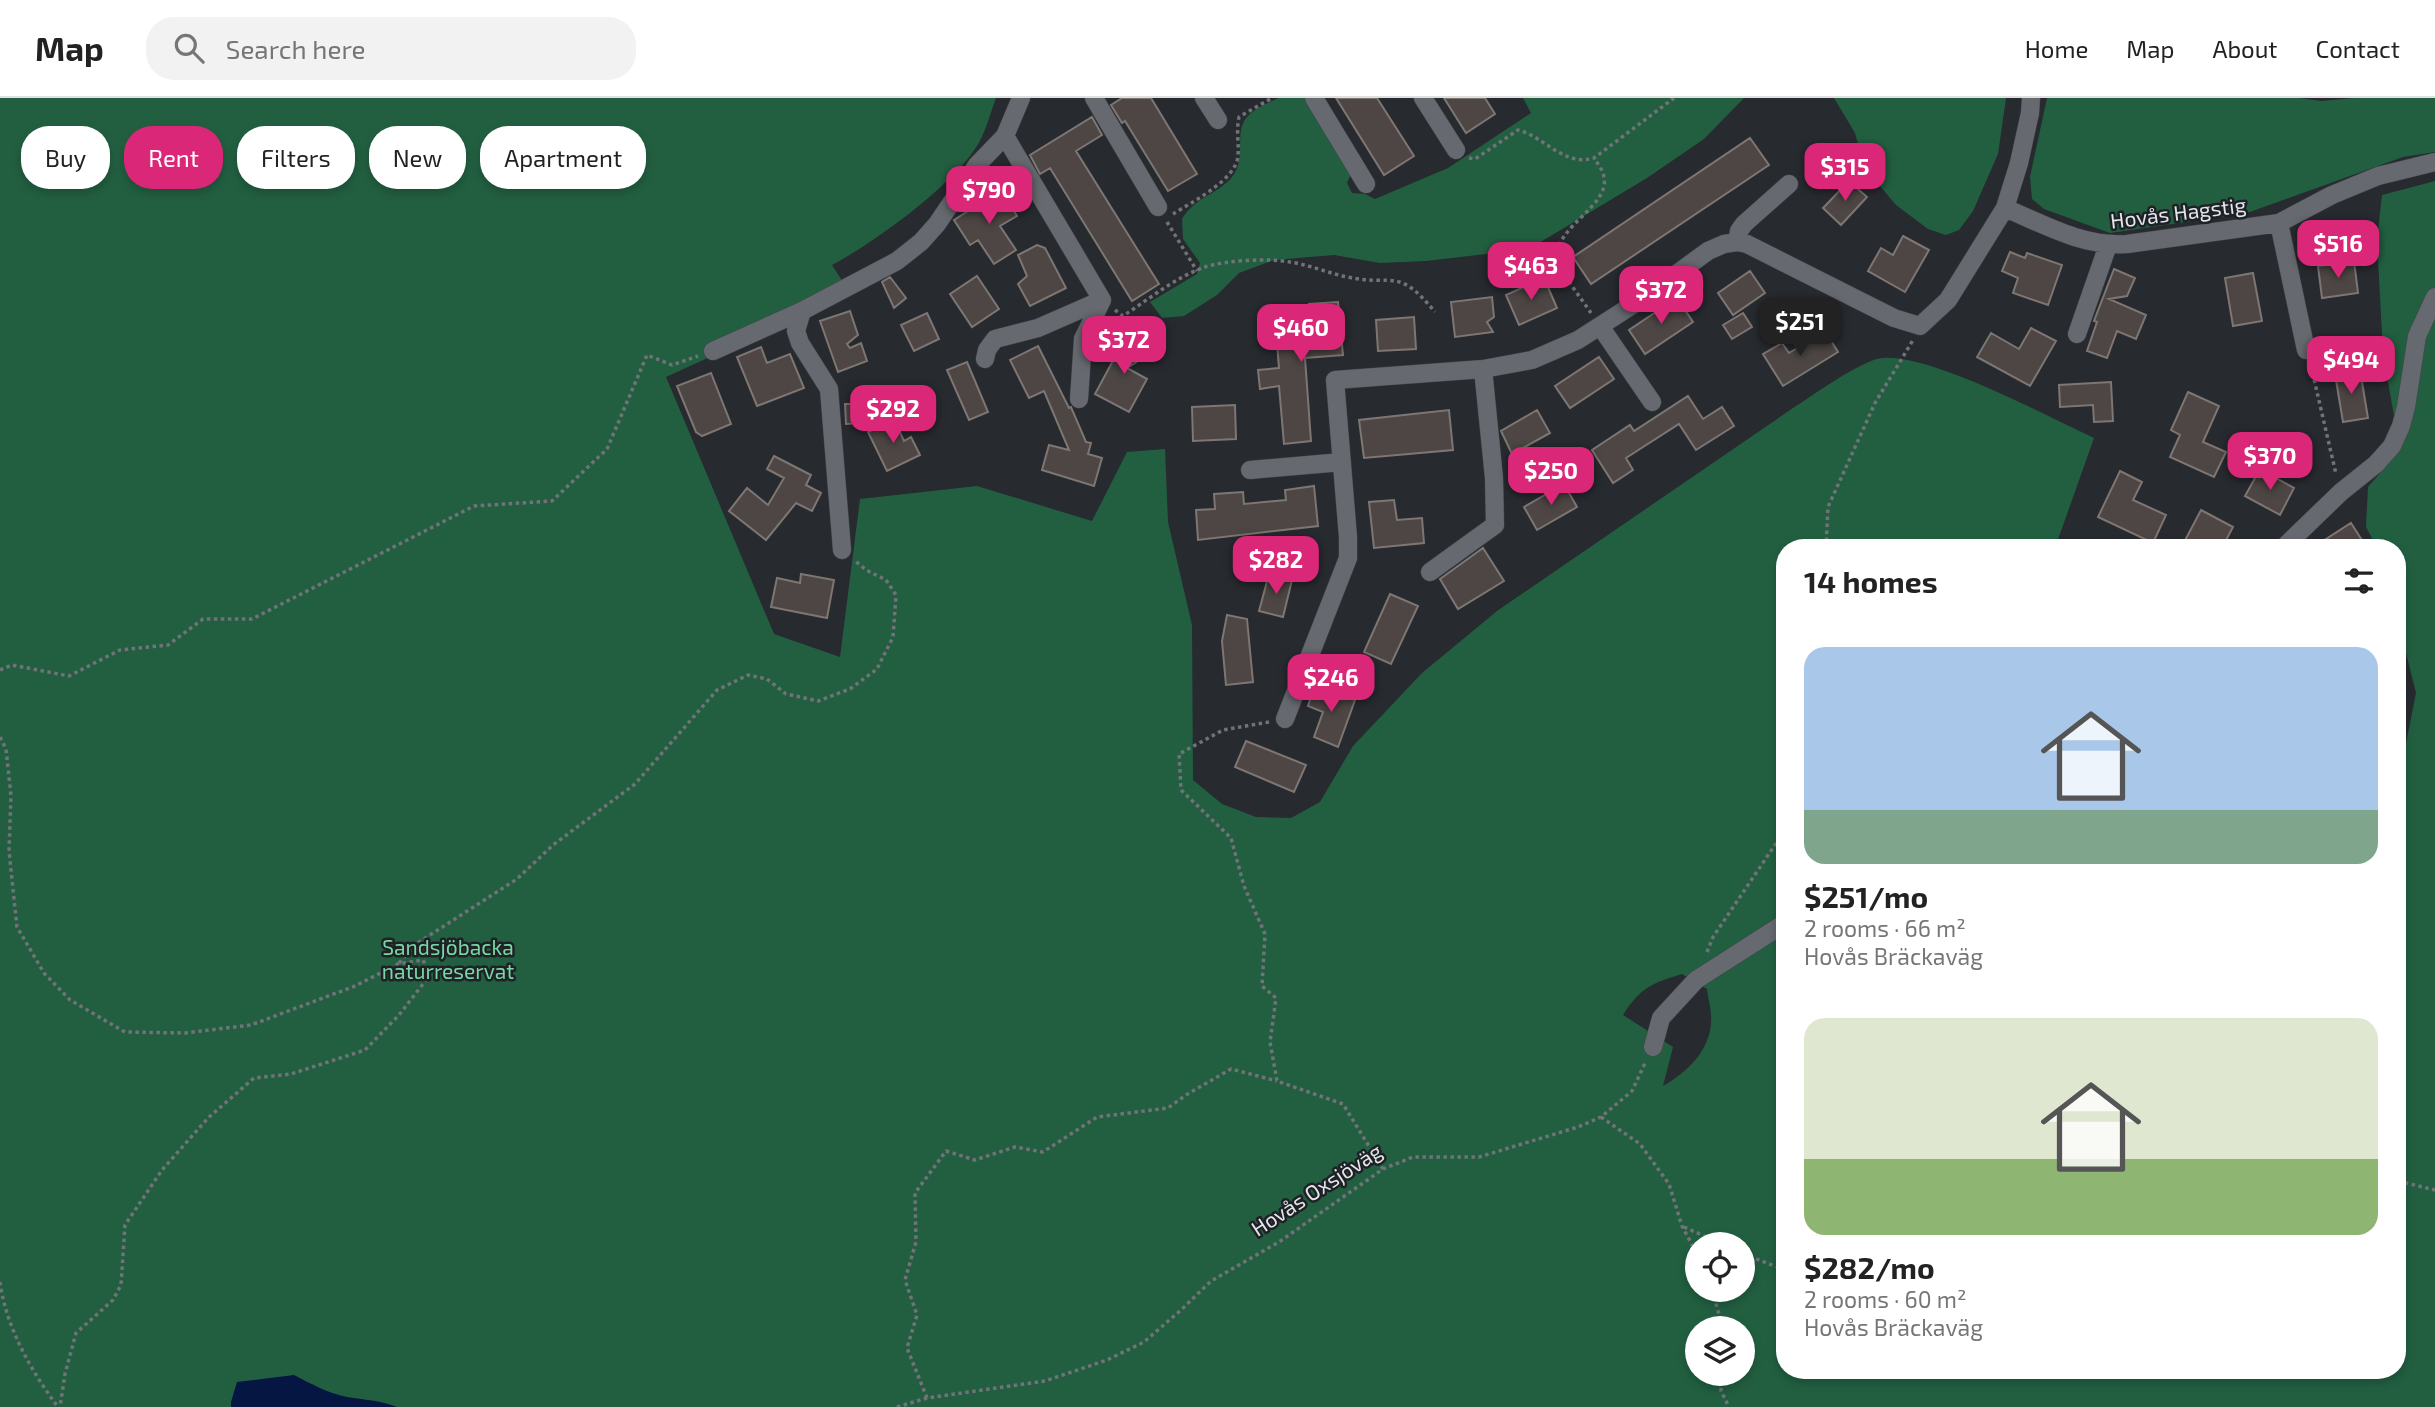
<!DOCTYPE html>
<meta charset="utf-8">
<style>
:root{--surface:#fff;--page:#f2f2f2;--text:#222;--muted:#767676;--line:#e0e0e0;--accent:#db2777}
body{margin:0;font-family:"Exo 2",sans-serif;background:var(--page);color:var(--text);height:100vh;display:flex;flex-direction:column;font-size:26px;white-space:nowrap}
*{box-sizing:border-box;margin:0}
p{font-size:23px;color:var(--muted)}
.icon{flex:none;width:38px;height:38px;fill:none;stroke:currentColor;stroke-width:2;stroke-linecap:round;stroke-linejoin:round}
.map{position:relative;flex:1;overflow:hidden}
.details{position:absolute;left:1776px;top:441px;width:630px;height:840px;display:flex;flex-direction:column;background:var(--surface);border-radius:28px;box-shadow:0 4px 10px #0003}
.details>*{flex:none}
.guide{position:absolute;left:21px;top:28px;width:665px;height:63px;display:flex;gap:14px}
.fabs{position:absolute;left:1685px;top:1134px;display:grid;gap:14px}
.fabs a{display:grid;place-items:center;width:70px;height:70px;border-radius:50%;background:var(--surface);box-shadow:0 4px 10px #0003;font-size:35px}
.price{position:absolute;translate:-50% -60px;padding:0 16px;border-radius:14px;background:var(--accent);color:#fff;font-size:23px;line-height:46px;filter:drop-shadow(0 2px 4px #0008)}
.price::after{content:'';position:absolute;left:50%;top:42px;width:21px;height:16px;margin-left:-10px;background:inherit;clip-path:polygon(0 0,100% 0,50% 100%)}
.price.current{background:#222;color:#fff}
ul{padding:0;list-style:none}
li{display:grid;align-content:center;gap:14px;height:371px;padding:0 28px}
li span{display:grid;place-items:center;height:217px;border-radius:21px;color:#555}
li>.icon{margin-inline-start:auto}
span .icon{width:126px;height:126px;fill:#fffc;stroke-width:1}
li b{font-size:30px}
h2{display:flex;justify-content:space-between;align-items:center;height:84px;padding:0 28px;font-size:30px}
.chip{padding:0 24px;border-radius:28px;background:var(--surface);box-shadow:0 4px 10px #0003;font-size:24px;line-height:63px}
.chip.current{background:var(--accent);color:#fff}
header{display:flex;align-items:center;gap:42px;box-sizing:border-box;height:98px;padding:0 35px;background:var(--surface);border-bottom:2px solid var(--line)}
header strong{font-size:33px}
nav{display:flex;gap:38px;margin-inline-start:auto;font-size:24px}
.search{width:490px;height:63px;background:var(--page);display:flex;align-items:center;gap:18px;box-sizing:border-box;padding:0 24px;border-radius:28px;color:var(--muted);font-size:26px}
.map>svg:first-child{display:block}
.green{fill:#225f41;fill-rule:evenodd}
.water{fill:#041641}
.building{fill:#4d4644;stroke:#7d7673;stroke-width:2}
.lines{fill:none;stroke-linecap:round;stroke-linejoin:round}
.minor-casing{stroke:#43464a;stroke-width:19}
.path{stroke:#707377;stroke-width:3.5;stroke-dasharray:3.5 3.5;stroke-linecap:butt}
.minor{stroke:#66696f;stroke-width:18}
.labels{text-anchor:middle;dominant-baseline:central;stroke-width:5;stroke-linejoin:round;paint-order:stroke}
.street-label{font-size:21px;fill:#e4e6ea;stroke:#1e2125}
.park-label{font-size:21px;fill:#79d7a4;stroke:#1e2125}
</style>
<header>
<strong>Map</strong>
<div class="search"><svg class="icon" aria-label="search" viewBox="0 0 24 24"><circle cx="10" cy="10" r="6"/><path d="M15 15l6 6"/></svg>Search here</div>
<nav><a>Home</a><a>Map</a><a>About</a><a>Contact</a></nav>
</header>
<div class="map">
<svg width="2435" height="1309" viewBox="0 0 2435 1309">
<rect width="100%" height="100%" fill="#272a2f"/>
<path class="green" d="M0 0H996C990 16 985 37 975 51 948 91 875 144 832 167L850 195 666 279 774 536 840 559 860 401 977 388 1092 423 1127 354 1165 351 1168 424 1192 527 1193 682 1222 706 1256 719 1291 720 1320 704 1353 648 1422 575 1497 513 1793 310C1815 296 1853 268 1877 261 1921 250 2050 320 2094 340L2055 450H1785V1272H2398V672L2405 650 2416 595 2398 523V450H2377L2366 429 2368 389 2400 352 2383 255 2377 142 2382 97 2435 83V1309H0ZM1682 876 1707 891C1708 901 1712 913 1711 924 1710 953 1686 975 1663 988L1673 949 1623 917C1640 890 1652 885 1682 876ZM1698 1146H1743V1192H1698ZM1698 1230H1743V1276H1698Z
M1278 0H1309L1352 74 1347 85 1352 95 1365 96 1375 101 1448 70 1531 15 1523 0H1744L1704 41 1647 80 1529 151 1426 163 1380 165 1334 157 1274 162 1239 175 1217 197 1184 218 1162 220 1150 204 1197 176 1200 165 1183 141 1182 121C1196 98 1217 97 1232 79 1248 60 1232 32 1249 17 1256 10 1269 5 1278 0Z
M1834 0H2006L1998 56 1973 113 1959 132 1946 137 1928 131 1896 107 1864 69 1855 35Z
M2047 0H2299L2321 3 2354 0H2435V54L2403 59 2247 115 2110 135 2044 111 2032 101 2030 79Z"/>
<path class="water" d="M294 1277C311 1286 328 1295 347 1299 364 1302 380 1302 397 1309H231V1304L237 1284Z"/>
<path class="building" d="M1122 0H1151L1197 76 1168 93 1125 23 1122 25 1111 7Z
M1336 0H1377L1414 58 1384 77Z
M1444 0H1485L1495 16 1466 35Z
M1092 19 1102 37 1076 53 1159 186 1132 203 1050 70 1040 76 1030 57Z
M1750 40 1769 67 1591 186 1573 159Z
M1849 83 1867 99 1841 127 1823 110Z
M1001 92 1017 118 1000 128 1016 152 994 166 978 142 970 147 954 122Z
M1903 138 1929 152 1905 194 1868 173 1881 150 1893 157Z
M1037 147 1045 150 1066 190 1030 208 1018 186 1027 178 1018 157Z
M2010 154 2025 160 2027 155 2062 167 2048 207 2013 195 2018 180 2002 173Z
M2354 163 2358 195 2322 200 2318 168Z
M2114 171 2135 180 2127 198 2109 201 2146 217 2136 241 2117 233 2107 260 2087 253 2097 224 2094 223Z
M1750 173 1765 195 1733 217 1718 195Z
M2253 175 2262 223 2233 228 2225 180Z
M977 178 999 211 972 229 950 196Z
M890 179 906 200 894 210 882 184Z
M1544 180 1557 210 1519 227 1506 197Z
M1492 199 1494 219 1487 224 1493 234 1455 239 1451 204Z
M1677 200 1693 224 1645 256 1629 232Z
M1338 204 1343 257 1305 260 1311 343 1284 346 1279 288 1260 291 1258 272 1279 270 1275 221 1309 217V206Z
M850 213 858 237 847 246 850 250 861 245 867 263 838 274 820 223Z
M927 215 939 241 914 253 901 227Z
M1743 215 1752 229 1732 241 1723 227Z
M1414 219 1416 251 1378 253 1376 222Z
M2031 230 2056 243 2030 288 1977 259 1991 235 2019 251Z
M1130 231 1146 258 1127 270 1147 281 1129 314 1095 296Z
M1825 233 1838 254 1783 288 1763 256 1782 245 1789 255Z
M1038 248 1069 310 1071 309 1086 344 1091 345 1088 356 1102 360 1094 388 1042 372 1049 347 1069 352 1044 293 1029 300 1010 262Z
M761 249 767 265 790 256 804 290 757 308 737 259Z
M1599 259 1614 281 1570 310 1555 288Z
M967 264 988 314 969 322 947 272Z
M2360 272 2368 320 2343 324 2335 276Z
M711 275 731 326 702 338 696 334 677 288Z
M2111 284 2113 323 2094 324 2093 307 2060 309 2059 287Z
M2188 294 2219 308 2203 344 2226 354 2214 379 2170 359 2180 337 2171 332Z
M1688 298 1703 321 1722 309 1734 328 1696 352 1679 326 1626 360 1633 372 1613 385 1592 352 1630 327 1634 333Z
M845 306H860L861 325 846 326Z
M1235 307 1236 341 1193 343 1192 309Z
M1449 312 1453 352 1364 360 1359 322Z
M1537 312 1550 335 1512 356 1501 333Z
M894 321 904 343 911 339 920 357 887 373 868 334Z
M774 358 811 377 806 387 821 395 812 413 796 405 766 442 729 413 747 390 768 407 784 380 767 371Z
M2260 371 2294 390 2280 417 2245 398Z
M2120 373 2142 384 2133 402 2166 417 2153 445 2098 419Z
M1564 386 1577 409 1537 432 1524 409Z
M1314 388 1318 428 1198 442 1196 412 1215 411 1214 396 1243 394 1244 406 1286 402 1285 392Z
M1394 402 1397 422 1422 420 1424 445 1374 450 1369 404Z
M2201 412 2233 429 2222 450H2181Z
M2351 425 2367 450H2312Z
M1483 450 1504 483 1458 511 1440 481Z
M801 476 834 482 827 520 771 509 777 480 800 485Z
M1269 476 1292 482 1283 519 1259 513Z
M1390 496 1418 508 1391 566 1364 554Z
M1227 517 1247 521 1253 584 1226 587 1222 543Z
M1315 587 1355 602 1338 649 1314 639 1323 614 1308 608Z
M1246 643 1306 667 1294 694 1235 669Z"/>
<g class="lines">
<g class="minor-casing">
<path id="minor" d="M1094 0 1158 109
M1204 0 1218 22
M1314 0 1366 86
M1423 0 1456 52
M1005 38 1102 202
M2005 110C2045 127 2083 149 2127 146L2279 125 2332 97 2378 78 2435 64
M2279 125 2306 252
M1737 144 1739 133 1744 126 1789 86
M1600 228 1652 304
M2077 236 2108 147
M713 253 802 213
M985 261 987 252 995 241 1038 230 1102 202
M1079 301 1083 241 1102 202
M1250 372 1342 364
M2283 450 2341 394 2376 366 2392 348 2401 328 2406 309 2417 238 2435 199
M842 452 829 291 800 245 796 233 802 213 897 163 921 144 937 126 977 67 1005 38 1021 0
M1430 474 1495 427 1494 380 1483 271
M1285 621 1348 460V439L1335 282 1483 271 1532 262 1578 242 1645 199 1708 153 1724 146 1737 144 1747 146 1894 220 1920 228 1948 202 2005 110 2019 65 2030 15 2031 0
M1653 949 1661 920 1696 882 1785 825"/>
</g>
<path class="path" d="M1469 60 1475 61 1518 32C1545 39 1564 69 1594 60L1674 0
M1173 116C1192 104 1236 82 1238 58 1239 44 1236 33 1239 19L1272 0
M1167 124 1197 173
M1115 212 1123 218C1149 201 1176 179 1205 169 1227 162 1268 160 1290 164 1310 167 1328 175 1347 179 1396 189 1397 168 1435 214
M1591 215C1582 201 1559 174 1558 158 1555 129 1610 108 1604 79 1603 72 1598 66 1594 60
M2311 268 2336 376
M1826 450 1828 409 1875 305 1913 242
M0 572 12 567 69 578 120 552 168 547 203 521H252L474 408 552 403 607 351 647 257 672 267 698 258
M1269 624 1223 632 1179 656 1181 692 1231 740 1244 788 1265 836 1262 888 1276 900 1270 944 1277 983 1343 1006 1383 1071
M0 639 6 651 11 698 9 753 17 829 44 875 70 902 125 934 185 935 251 927 355 888 398 866 423 862 430 877 399 917 365 952 291 976 254 980 208 1020 162 1072 125 1127 121 1187 113 1202 76 1235 65 1276 60 1309
M1707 854 1713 839 1785 732
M399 865 416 846 517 781 553 747 635 686 717 592 748 577 767 581 786 596 818 603 850 591 877 571 893 539 896 497 886 482 866 472 854 462
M1601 1019 1640 1046 1669 1086 1682 1128 1698 1158
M2398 1083 2435 1092
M1684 1129 1722 1146
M1743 1156 1785 1172
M0 1184C6 1229 31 1273 58 1309
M1712 1192 1723 1230
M1722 1276 1721 1293 1729 1309
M927 1300 907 1250 917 1217 905 1182 916 1144 915 1095 946 1053 975 1062 1015 1049 1043 1054 1097 1019 1168 1010 1186 997 1231 971 1277 983
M897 1309 927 1300 1045 1283 1107 1262 1144 1244 1181 1212 1211 1183 1279 1144 1383 1071 1413 1059H1479L1578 1029 1601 1019 1632 993 1646 963"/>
<use href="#minor" class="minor"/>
</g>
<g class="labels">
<g class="street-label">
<text transform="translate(2178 114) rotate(-7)">Hovås Hagstig</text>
<text transform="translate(1316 1091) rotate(-33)">Hovås Oxsjöväg</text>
</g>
<g class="park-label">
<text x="448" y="848">Sandsjöbacka<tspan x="448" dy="24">naturreservat</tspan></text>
</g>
</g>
</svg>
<div class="fabs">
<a><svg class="icon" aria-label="locate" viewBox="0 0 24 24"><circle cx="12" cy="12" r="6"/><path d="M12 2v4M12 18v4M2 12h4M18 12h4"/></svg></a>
<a><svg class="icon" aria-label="layers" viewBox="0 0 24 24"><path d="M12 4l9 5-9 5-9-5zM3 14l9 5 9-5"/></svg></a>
</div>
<b class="price" style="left:1845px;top:105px">$315</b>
<b class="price" style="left:989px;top:128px">$790</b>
<b class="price" style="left:2338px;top:182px">$516</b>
<b class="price" style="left:1531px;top:204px">$463</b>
<b class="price" style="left:1661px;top:228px">$372</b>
<b class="price current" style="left:1800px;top:260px">$251</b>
<b class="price" style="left:1301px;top:266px">$460</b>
<b class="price" style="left:1124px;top:278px">$372</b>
<b class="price" style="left:2351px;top:298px">$494</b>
<b class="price" style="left:893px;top:347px">$292</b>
<b class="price" style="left:2270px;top:394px">$370</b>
<b class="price" style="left:1551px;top:409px">$250</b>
<b class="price" style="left:1276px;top:498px">$282</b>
<b class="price" style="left:1331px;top:616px">$246</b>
<div class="guide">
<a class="chip">Buy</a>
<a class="chip current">Rent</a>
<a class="chip">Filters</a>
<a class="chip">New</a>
<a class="chip">Apartment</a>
</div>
<section class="details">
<h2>14 homes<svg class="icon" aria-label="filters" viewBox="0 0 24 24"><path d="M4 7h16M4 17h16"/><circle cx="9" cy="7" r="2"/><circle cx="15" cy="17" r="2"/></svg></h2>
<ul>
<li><span style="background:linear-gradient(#a9c7e8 75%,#7fa58c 0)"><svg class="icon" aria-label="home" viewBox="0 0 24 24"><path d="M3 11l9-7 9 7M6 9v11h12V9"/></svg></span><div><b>$251/mo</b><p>2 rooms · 66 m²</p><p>Hovås Bräckaväg</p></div></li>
<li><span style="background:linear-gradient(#dfe7d0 65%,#8fb573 0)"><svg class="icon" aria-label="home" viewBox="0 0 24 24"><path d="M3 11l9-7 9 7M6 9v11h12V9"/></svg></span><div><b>$282/mo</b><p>2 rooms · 60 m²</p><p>Hovås Bräckaväg</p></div></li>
</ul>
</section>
</div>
